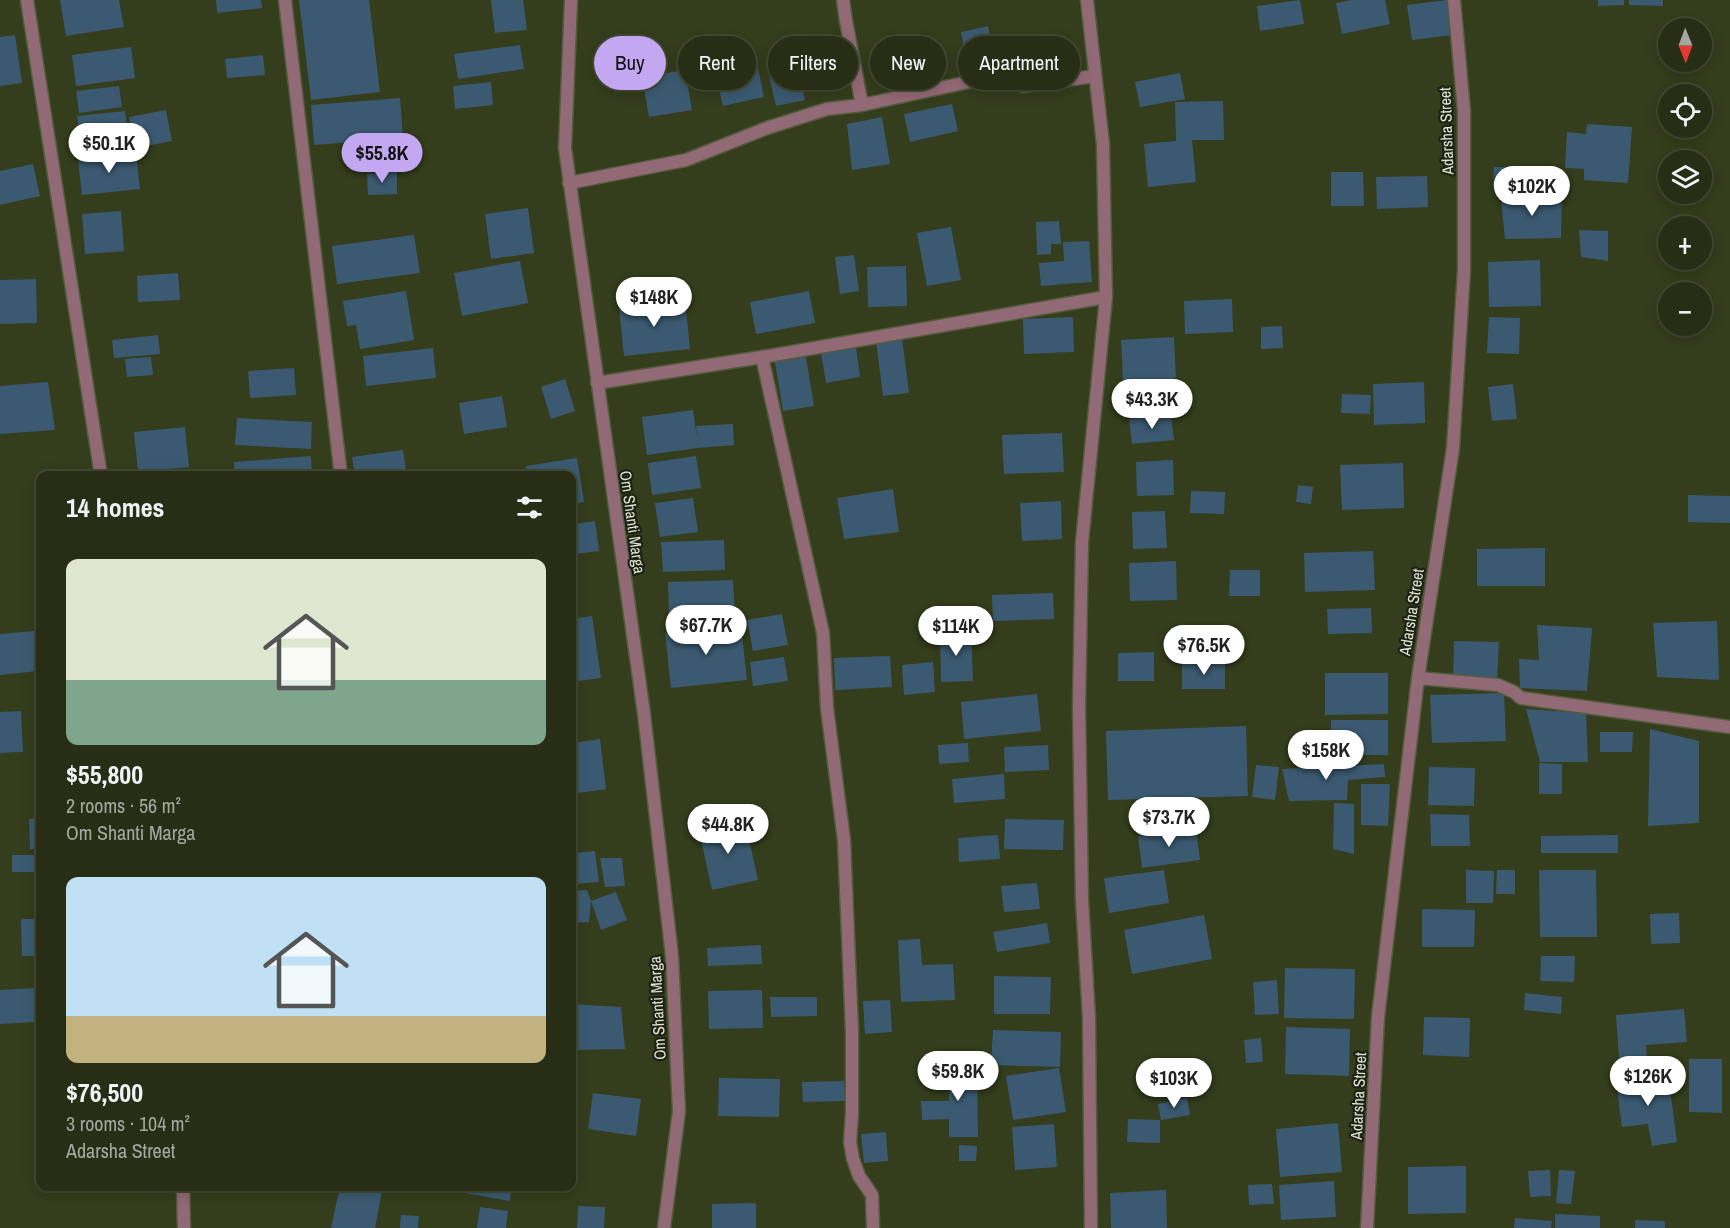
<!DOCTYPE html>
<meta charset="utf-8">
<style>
:root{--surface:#272e15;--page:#2f361e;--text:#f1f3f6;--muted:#a4a8a0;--line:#434a34;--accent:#c4a7f1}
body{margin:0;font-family:"Archivo Narrow",sans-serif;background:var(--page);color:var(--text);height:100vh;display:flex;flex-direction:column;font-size:22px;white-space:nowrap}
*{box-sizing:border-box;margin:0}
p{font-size:20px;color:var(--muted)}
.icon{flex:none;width:33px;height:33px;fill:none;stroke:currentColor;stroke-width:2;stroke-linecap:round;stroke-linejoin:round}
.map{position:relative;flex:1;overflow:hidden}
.drawer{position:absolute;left:36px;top:471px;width:540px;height:720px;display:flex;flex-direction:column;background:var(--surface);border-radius:12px;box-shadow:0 3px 15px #0003,0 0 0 2px var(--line)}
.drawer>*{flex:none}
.guide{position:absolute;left:594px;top:36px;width:570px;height:54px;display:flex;gap:12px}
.needle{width:39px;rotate:179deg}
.fabs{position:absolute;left:1658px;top:18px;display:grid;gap:12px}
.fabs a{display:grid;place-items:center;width:54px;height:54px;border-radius:50%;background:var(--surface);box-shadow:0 3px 15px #0003,0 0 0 2px var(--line);font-size:30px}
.price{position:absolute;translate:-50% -51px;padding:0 14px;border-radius:21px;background:#fff;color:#222;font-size:20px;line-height:39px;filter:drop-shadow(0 2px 3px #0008)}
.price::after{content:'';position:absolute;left:50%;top:36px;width:18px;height:14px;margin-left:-9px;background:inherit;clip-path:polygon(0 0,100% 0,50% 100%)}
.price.current{background:var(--accent);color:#111}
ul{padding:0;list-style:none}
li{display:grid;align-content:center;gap:12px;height:318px;padding:0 30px}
li span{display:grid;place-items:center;height:186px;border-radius:12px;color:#555}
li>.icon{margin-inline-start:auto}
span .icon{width:108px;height:108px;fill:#fffc;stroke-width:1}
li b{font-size:26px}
h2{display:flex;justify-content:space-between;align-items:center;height:72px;padding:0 30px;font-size:26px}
.pill{padding:0 21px;border-radius:27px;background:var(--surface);box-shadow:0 3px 15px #0003,0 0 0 2px var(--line);font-size:21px;line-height:54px}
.pill.current{background:var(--accent);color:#111}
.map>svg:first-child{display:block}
.building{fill:#3b5a71}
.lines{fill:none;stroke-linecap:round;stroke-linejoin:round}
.minor-casing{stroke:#535b3d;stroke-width:15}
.minor{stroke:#926a75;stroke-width:12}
.labels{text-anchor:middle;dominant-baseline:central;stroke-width:4.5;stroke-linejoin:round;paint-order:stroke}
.street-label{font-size:16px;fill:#dee4d1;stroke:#1e2214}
</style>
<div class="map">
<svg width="1730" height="1228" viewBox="0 0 1730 1228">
<rect width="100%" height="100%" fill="#343d1c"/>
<path class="building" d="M60 0H119L124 27 66 36Z
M216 0H261L262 8 217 13Z
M299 0H369L380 92 311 100Z
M491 0H523L527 30 495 33Z
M1300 0 1304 24 1260 31 1257 6Z
M1352 0H1385L1390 24 1342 34 1336 3Z
M1447 0 1452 35 1412 40 1407 5Z
M1598 0H1624V5L1598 6Z
M1629 0H1663V6L1629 5Z
M988 26 993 54 966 59 961 32Z
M15 35 22 83 0 86V37Z
M520 45 524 69 458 79 454 54Z
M131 47 135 78 76 86 72 55Z
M755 54 764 97 723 106 713 63Z
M263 55 265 75 227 78 225 59Z
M798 69 805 100 776 106 769 76Z
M685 70 692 110 649 117 642 77Z
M1180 73 1185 99 1140 107 1135 82Z
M491 82 493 105 455 109 453 86Z
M119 86 122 107 79 113 76 91Z
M400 98 403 138 314 145 311 105Z
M1223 101 1224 140H1192L1196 182 1148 187 1144 144 1176 141 1175 102Z
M952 104 958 131 910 142 904 114Z
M166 110 172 141 135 148 129 117Z
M125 111 130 149 82 154 77 116Z
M882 117 890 164 852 170 847 124Z
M1587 124 1632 127 1628 183 1584 180V169L1565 168 1567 132 1586 134Z
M402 147 403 168 363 171 362 149Z
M136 153 140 189 82 195 78 160Z
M33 164 40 196 0 205V171Z
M1494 167H1518V187L1493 186Z
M397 172V194L368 195 367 174Z
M1331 172H1363L1364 206H1331Z
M1427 176 1428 207 1377 209 1376 177Z
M1562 196 1561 238 1505 239 1501 198Z
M528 208 534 253 491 259 485 214Z
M121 211 124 251 85 254 82 214Z
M1059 221 1061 244H1051V254L1037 255 1036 222Z
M951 227 961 280 927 286 917 233Z
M1579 230 1608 231V261L1581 257Z
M414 235 420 273 337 284 332 246Z
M1089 241 1092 282 1041 286 1039 263 1064 261 1063 242Z
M854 255 859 291 840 294 835 257Z
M1540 260 1541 306 1489 307 1488 262Z
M520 261 528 303 462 316 454 273Z
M906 266 907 306 868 307 867 267Z
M178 273 180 300 138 302 137 276Z
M36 279 37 323 0 324V280Z
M406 291 414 340 360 349 356 325 347 326 343 301Z
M809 291 815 323 756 334 750 302Z
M1232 299 1233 332 1185 334 1184 301Z
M685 300 690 349 624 356 619 306Z
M1073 317 1074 352 1024 354 1023 319Z
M1489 317 1520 318 1519 354 1487 353Z
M1282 326 1283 348 1261 349V327Z
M158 335 160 354 114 358 112 340Z
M1174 337 1176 378H1173L1175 412 1122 414 1120 381H1123L1121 340Z
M902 338 909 393 883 396 876 341Z
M856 347 860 377 826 383 821 353Z
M433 348 436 378 366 386 363 356Z
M151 357 153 375 127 377 125 359Z
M806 357 814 406 783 411 775 362Z
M294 368 296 395 250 398 248 371Z
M565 379 575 411 551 419 541 387Z
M48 382 55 430 0 434V386Z
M1424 382 1425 423 1374 425 1373 384Z
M1513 384 1517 419 1492 421 1488 387Z
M1342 394 1371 395 1370 414 1341 413Z
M502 396 507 427 464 434 459 403Z
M693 410 697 439 696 426 733 424 734 445 698 448 647 455 642 417Z
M1171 415 1174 440 1132 444 1129 419Z
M237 418 312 422 311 449 235 445Z
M185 427 189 467 138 472 134 432Z
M1062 433 1064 472 1004 474 1002 435Z
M403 450 407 476H355L352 457Z
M311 456 312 476H235L234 462Z
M696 456 701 488 652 495 648 463Z
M577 458 584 502 572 504V476H527L526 466Z
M1173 460 1174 495 1137 496 1136 462Z
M1403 463 1404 508 1342 510 1340 465Z
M1298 485 1313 487 1311 504 1296 502Z
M893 489 899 532 844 539 837 498Z
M1191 491 1225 492 1224 514 1190 513Z
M1688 495 1730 496V523L1688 522Z
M693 498 698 532 660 537 655 503Z
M1061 501 1062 539 1022 541 1020 503Z
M1165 511 1167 548 1133 549 1132 512Z
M595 521 599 551 575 554 573 542H572V524Z
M724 540 725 570 663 572 661 542Z
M1545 548V586H1477V549Z
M1373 551 1375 590 1305 592 1304 553Z
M1176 561 1177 600 1130 601 1129 563Z
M1230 570H1260V596H1229Z
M733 580 735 618 669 620 668 582Z
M1053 593 1054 619 993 621 992 595Z
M1371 608 1372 633 1328 634 1327 609Z
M782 614 788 645 753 651 747 620Z
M592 616 601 678 572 682V619Z
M1717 621 1719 680 1657 677 1653 623Z
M741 625 747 680 671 688 665 633Z
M1537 625 1592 628 1587 691 1520 688 1519 659 1539 660Z
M34 631 38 671 0 675V634Z
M940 633H971L973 681 941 682Z
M1454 641 1499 642 1497 681 1453 679Z
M1154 652V681H1118V653Z
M890 656 892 687 835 690 834 658Z
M784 657 788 681 753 686 750 662Z
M933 662 935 692 904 695 902 665Z
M1225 663V689H1182V664Z
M1325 673H1388V714L1325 715Z
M1504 693 1506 741 1432 743 1430 695Z
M1037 694 1041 731 964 739 961 702Z
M1526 709 1586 713 1588 762H1540Z
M21 711 23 752 0 753V712Z
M1331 720H1388V755H1331Z
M1246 726 1248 796 1108 800 1106 731Z
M1650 729 1699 741V823L1648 826Z
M1600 732H1633L1632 752H1600Z
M600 739 606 789 572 794V743Z
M968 743 969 762 939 764 938 745Z
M1048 745 1049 770 1005 772 1004 747Z
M1539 763 1562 764V794H1539Z
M1384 764 1385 777 1348 780 1347 800 1289 801 1282 769Z
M1256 765 1279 767 1275 800 1252 797Z
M1429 767 1475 768 1474 806 1428 805Z
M1004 774 1005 799 954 803 952 779Z
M1361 784H1390L1388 826 1361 825Z
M1334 803 1354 804V854L1333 849Z
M1430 814 1469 815 1470 846H1431Z
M40 818V849H30L29 819Z
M1005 819 1064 820 1063 850 1004 849Z
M745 821 758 880 712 890 699 831Z
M1196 829 1200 860 1142 868 1138 836Z
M998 835 1000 859 959 862 958 838Z
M1618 835V853H1541V836Z
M595 851 599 882 572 884V853Z
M12 855H40V872H12Z
M600 858H622L625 886 605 887Z
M1164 870 1169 903 1109 913 1104 878Z
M1466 870 1494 871 1493 903H1466Z
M1497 870H1515V894H1496Z
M1539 870H1596L1597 937H1540Z
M1037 883 1040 909 1004 912 1001 886Z
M587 890 591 901 616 892 627 920 601 930 591 901 589 922 572 923V891Z
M1422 909 1475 910 1474 947H1422Z
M1679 913 1680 943 1651 944 1650 914Z
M1204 915 1212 959 1132 974 1124 930Z
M21 919H40V956H22Z
M1047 923 1050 943 997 952 993 932Z
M920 939 922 965 953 964 955 1000 901 1002 898 940Z
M761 945 762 964 708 966 707 948Z
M1541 956H1575L1574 982 1540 981Z
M1285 968 1355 969 1354 1019 1284 1018Z
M994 976 1051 977 1050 1014H994Z
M1277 980 1279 1014 1255 1015 1253 982Z
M36 984H40V1013H37Z
M34 988 35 1022 0 1024V990Z
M762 990 763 1028 709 1029 708 991Z
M1525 993 1562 997 1561 1014 1524 1010Z
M770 997H817V1016L771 1017Z
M890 1000 892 1032 865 1034 863 1001Z
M572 1004 621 1007 625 1049 575 1050Z
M1684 1009 1687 1042 1646 1045 1647 1057 1619 1059 1616 1015Z
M1424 1017 1470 1018 1469 1057 1423 1055Z
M1286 1027 1350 1029 1349 1076 1285 1074Z
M993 1030 1061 1032 1060 1067 991 1065Z
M1261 1038 1263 1062 1246 1063 1244 1040Z
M1689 1059H1722V1113L1689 1112Z
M949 1062H977L978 1137H949V1119L922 1120 921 1101H949Z
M1059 1068 1066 1112 1013 1120 1006 1076Z
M1668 1074 1677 1142 1652 1146 1648 1124 1622 1127 1616 1081Z
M719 1078 780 1079 779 1117 718 1116Z
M844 1081 845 1101 803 1102 802 1082Z
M593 1093 641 1099 636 1136 588 1129Z
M1187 1098 1190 1115 1161 1120 1158 1104Z
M1128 1119 1160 1120V1143L1127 1142Z
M1338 1123 1342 1172 1280 1177 1276 1129Z
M1054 1124 1057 1167 1015 1170 1012 1127Z
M886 1132 888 1161 864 1163 861 1134Z
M959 1145 977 1146 976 1161H959Z
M1466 1166V1213L1408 1214V1167Z
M1550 1170 1551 1196 1530 1197 1528 1171Z
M1559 1170 1575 1171 1571 1204 1556 1203Z
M1334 1181 1336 1217 1281 1220 1279 1185Z
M1272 1184 1274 1204 1249 1205 1248 1185Z
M340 1186H383L375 1228H331Z
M460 1186H512L510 1201 459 1192Z
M1166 1190 1167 1228H1111L1110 1193Z
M756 1203V1228H712V1204Z
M578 1206 605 1207 604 1228H577Z
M480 1207 508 1211 506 1228H477Z
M1555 1214 1600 1216V1228H1555Z
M401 1215 419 1216 418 1228H400Z
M1515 1218 1552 1221 1551 1228H1514Z
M1635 1220 1665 1221V1228H1635Z"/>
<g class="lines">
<g class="minor-casing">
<path id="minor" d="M27 0 101 476
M285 0 341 476
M571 0 565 148 644 714 672 956 679 1111 664 1228
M1087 0 1103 144 1106 297 1082 542 1079 706 1082 900 1089 1018 1091 1228
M862 105 1019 71 1023 86 1095 76
M569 183 686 160 767 128 827 109 862 105 846 21 843 0
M762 357 823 633 827 708 844 840 852 1031V1113L850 1142 853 1159 859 1176 872 1195 873 1228
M597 383 762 357 1106 297
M1418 678 1498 685 1514 692 1521 698 1730 727
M183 1186 184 1228
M1367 1228 1378 1017 1418 678 1453 448 1464 270V111L1454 0"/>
</g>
<use href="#minor" class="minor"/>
</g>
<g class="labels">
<g class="street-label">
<text transform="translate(1446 131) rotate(-92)">Adarsha Street</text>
<text transform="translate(633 522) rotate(82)">Om Shanti Marga</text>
<text transform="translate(1411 612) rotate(-81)">Adarsha Street</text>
<text transform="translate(657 1008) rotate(-93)">Om Shanti Marga</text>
<text transform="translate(1358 1096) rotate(-87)">Adarsha Street</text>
</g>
</g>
</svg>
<div class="fabs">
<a><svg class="needle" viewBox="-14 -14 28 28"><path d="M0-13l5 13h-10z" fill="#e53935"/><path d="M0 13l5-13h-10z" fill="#a4a8a0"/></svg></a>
<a><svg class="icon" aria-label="locate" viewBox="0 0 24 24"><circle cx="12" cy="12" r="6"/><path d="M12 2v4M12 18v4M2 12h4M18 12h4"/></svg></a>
<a><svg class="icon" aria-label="layers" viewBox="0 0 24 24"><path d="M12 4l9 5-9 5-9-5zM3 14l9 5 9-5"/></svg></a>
<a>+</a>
<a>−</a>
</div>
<b class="price" style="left:109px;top:174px">$50.1K</b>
<b class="price current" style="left:382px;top:184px">$55.8K</b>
<b class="price" style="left:1532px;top:217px">$102K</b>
<b class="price" style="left:654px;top:328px">$148K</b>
<b class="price" style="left:1152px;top:430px">$43.3K</b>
<b class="price" style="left:706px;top:656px">$67.7K</b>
<b class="price" style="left:956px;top:657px">$114K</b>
<b class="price" style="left:1204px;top:676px">$76.5K</b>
<b class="price" style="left:1326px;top:781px">$158K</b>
<b class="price" style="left:1169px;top:848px">$73.7K</b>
<b class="price" style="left:728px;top:855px">$44.8K</b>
<b class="price" style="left:958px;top:1102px">$59.8K</b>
<b class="price" style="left:1648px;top:1107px">$126K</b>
<b class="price" style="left:1174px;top:1109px">$103K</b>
<div class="guide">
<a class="pill current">Buy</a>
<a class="pill">Rent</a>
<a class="pill">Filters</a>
<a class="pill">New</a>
<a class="pill">Apartment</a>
</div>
<section class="drawer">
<h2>14 homes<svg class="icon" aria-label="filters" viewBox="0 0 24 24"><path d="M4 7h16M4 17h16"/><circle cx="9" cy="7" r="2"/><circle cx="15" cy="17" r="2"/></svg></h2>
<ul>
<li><span style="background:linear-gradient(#dfe7d0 65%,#7fa58c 0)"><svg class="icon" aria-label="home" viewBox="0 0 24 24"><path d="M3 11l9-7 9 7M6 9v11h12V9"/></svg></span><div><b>$55,800</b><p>2 rooms · 56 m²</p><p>Om Shanti Marga</p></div></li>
<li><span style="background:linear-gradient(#bfe0f5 75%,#c2b280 0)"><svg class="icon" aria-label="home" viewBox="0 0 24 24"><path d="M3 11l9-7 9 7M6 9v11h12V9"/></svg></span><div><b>$76,500</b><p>3 rooms · 104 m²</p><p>Adarsha Street</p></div></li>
</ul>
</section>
</div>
